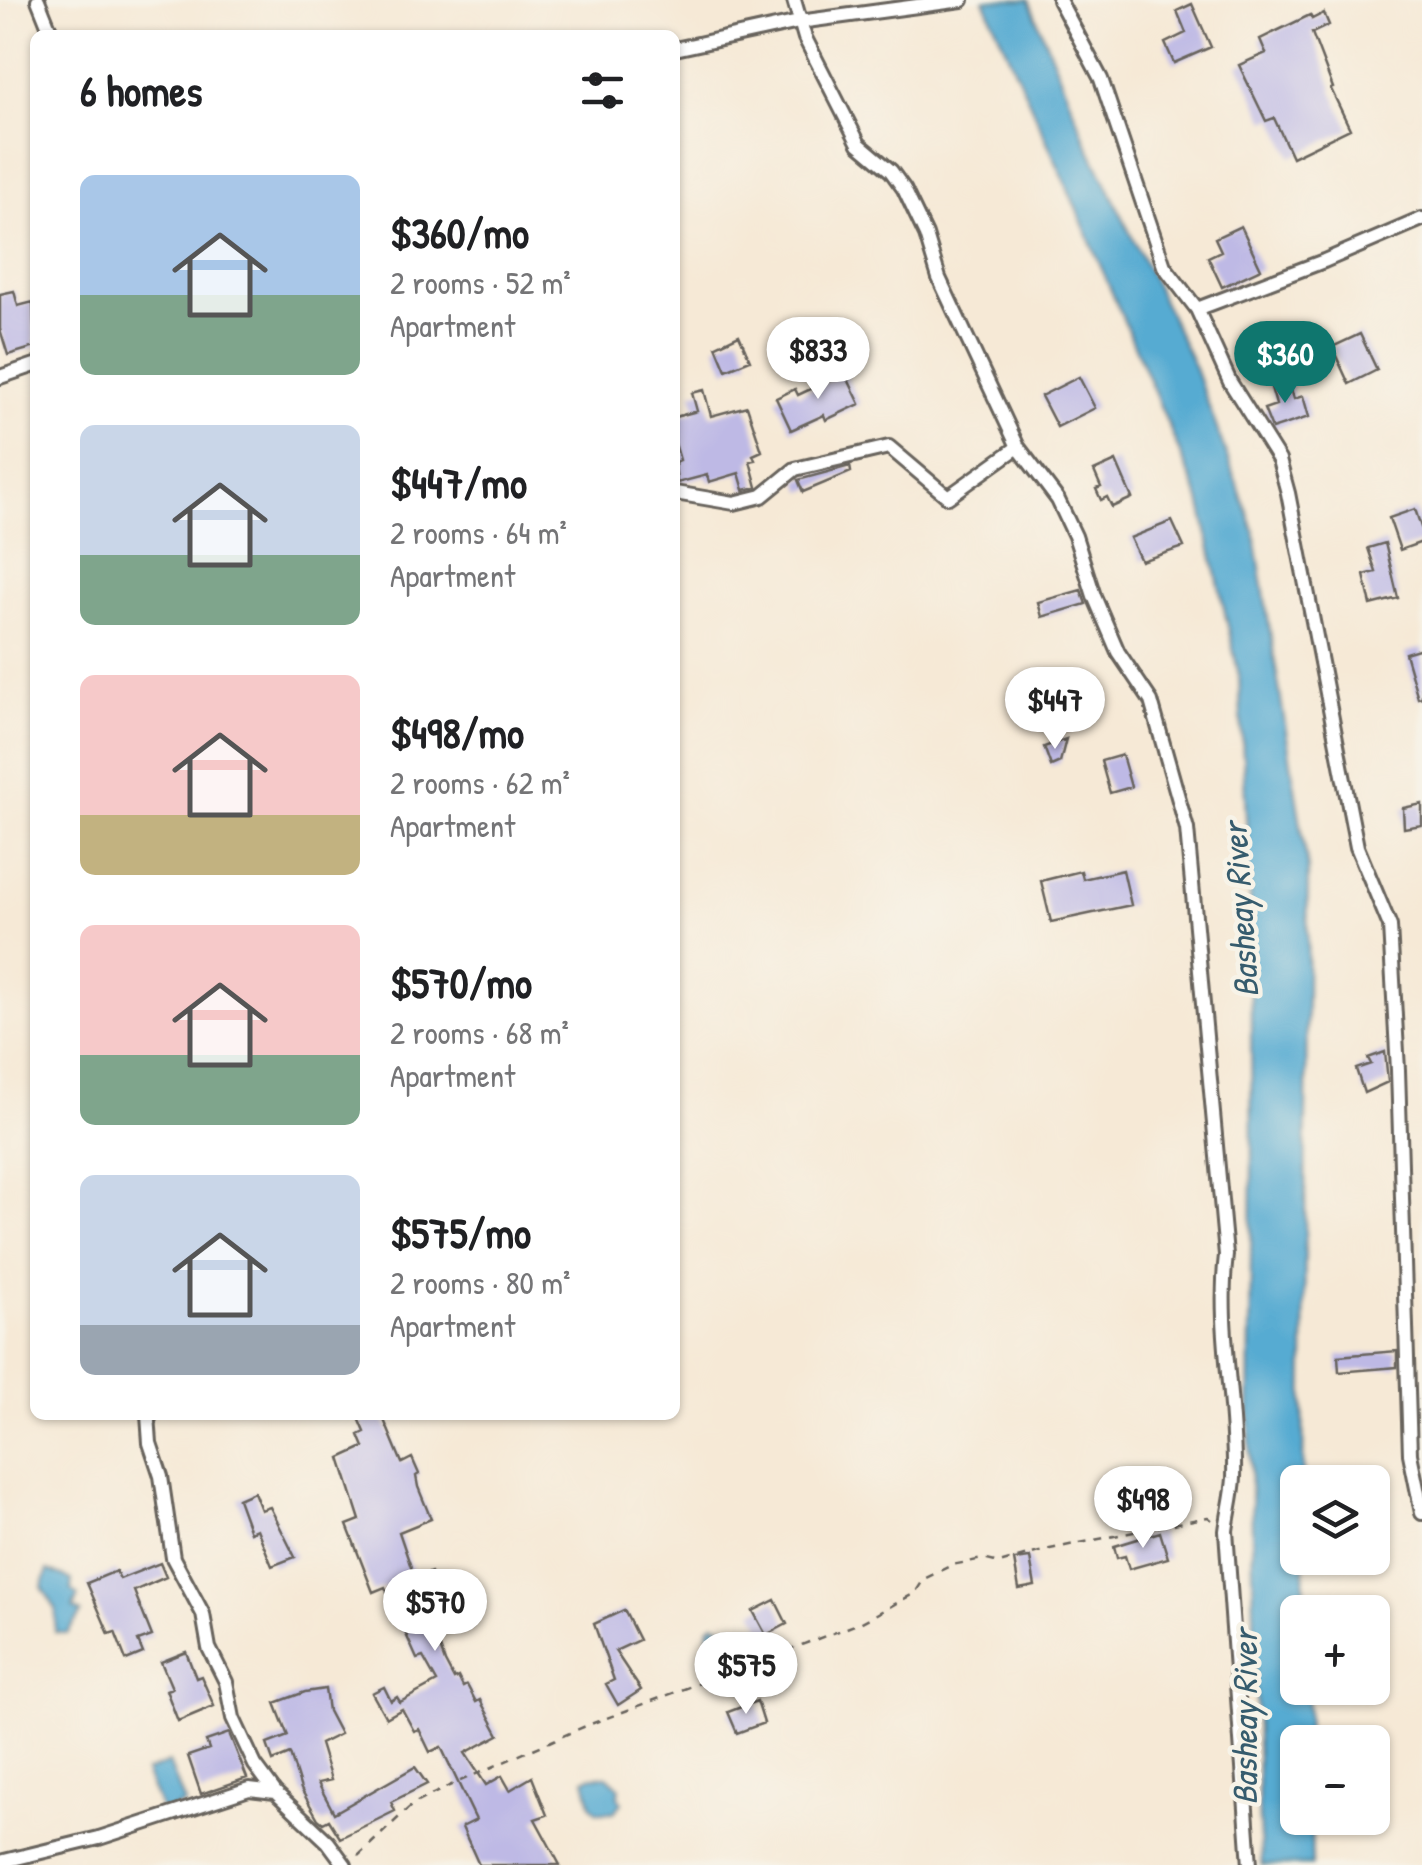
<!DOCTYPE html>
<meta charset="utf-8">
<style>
:root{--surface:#fff;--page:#f6f6f6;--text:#202124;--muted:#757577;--accent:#0f766e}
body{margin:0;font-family:"Patrick Hand",sans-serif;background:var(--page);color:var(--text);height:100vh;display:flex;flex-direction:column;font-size:38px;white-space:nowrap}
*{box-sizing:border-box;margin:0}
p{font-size:32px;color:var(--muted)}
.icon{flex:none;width:55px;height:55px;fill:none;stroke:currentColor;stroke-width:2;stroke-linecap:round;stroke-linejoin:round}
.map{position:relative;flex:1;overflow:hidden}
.details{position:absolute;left:30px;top:30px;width:650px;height:1390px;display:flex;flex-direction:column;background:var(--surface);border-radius:15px;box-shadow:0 2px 8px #0004}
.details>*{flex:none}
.tools{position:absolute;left:1280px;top:1465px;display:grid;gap:20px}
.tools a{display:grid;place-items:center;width:110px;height:110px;border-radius:15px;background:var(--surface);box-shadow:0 2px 8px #0004;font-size:50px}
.price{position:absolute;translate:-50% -85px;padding:0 22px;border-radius:35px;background:#fff;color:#222;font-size:32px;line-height:65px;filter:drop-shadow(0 2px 5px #0008)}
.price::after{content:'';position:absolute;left:50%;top:60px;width:30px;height:22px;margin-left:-15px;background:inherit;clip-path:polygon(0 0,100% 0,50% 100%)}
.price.on{background:var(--accent);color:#fff}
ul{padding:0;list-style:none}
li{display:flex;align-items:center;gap:30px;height:250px;padding:0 50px}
li span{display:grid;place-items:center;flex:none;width:280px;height:200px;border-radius:15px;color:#555}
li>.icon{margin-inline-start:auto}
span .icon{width:120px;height:120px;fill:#fffc;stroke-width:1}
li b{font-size:42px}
h2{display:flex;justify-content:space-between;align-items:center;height:120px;padding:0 50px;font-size:42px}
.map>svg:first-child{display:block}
.water{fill:#56abd2;stroke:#396477;stroke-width:2.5}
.building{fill:#beb9e5}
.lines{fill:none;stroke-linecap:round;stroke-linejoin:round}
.street-casing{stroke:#68645d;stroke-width:18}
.path{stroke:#68645d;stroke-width:2.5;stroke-dasharray:8 8;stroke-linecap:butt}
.street{stroke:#fff;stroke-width:12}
.labels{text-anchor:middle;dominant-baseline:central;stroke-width:9;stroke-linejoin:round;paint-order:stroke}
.water-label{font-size:35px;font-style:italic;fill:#365c6e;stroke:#f7f3e8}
</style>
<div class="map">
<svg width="1422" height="1865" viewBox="0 0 1422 1865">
<rect width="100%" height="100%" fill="#f7f3e8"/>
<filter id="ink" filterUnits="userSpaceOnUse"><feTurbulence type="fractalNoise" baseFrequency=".01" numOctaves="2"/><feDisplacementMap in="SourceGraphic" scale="20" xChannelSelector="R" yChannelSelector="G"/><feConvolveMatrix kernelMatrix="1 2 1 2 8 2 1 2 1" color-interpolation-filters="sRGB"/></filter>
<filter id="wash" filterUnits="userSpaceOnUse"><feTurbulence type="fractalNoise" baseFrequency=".0048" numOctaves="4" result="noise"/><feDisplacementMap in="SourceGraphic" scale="40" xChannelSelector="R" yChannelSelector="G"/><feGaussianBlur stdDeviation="2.25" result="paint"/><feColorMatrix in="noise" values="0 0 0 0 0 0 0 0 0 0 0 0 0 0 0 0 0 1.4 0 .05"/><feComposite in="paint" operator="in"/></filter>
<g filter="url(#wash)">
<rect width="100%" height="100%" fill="#f6e9d6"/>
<path class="water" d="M984 0H1029L1086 141 1194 366 1254 530 1308 869 1303 1482H1298V1558H1304L1305 1612H1298V1688H1307L1308 1742H1298V1818H1311L1312 1865H1262L1259 1824 1249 1413 1252 1167 1250 896 1239 676 1200 500 1062 175Z
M48 1570 72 1580 71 1590 78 1596 73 1608 81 1613 67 1634 55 1632 56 1609 42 1587Z
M714 1623 734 1631V1640L741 1650 719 1655 714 1640 708 1641 709 1627Z
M169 1763 185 1804 162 1813 145 1772Z
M593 1776H607L620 1788 618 1797 622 1803 614 1812H597L591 1805 585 1779Z"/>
<g id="blocks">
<path class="building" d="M1192 4 1211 47 1174 63 1165 43 1186 33 1177 11Z
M1324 13 1329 25 1312 33 1333 88 1331 89 1350 129 1292 157 1274 118 1266 121 1239 65 1266 53 1260 39 1310 15 1312 19Z
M1241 226 1261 269 1222 287 1208 257 1221 251 1215 238Z
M14 291 18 306 33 302 35 347 8 355 0 329V294Z
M1360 334 1377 370 1349 384 1332 347Z
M739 335 750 360 726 370 716 346Z
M845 373 860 404 826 420 824 415 791 430 776 398 795 389 798 395Z
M1079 377 1095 408 1057 427 1041 396Z
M1288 378 1294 399 1303 396 1309 417 1272 429 1264 409 1276 405 1270 384Z
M704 390 711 416 747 406 762 451 753 455 755 460 750 461 757 487 744 490 739 473 709 482 707 475 677 483 675 462 680 460 675 443V417L697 411 692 393Z
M1116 461 1132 498 1112 507 1107 497 1101 500 1096 489 1101 487 1094 471Z
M850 466 851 472 803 492 798 480Z
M1415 509 1422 530V542L1400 550 1389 518Z
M1172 521 1184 547 1141 561 1130 538Z
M1385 543 1398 598 1371 605 1364 575 1376 572 1368 548Z
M1081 590 1086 604 1042 617 1038 602Z
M1422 648V697L1418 698 1405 653Z
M1066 739 1060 762 1051 766 1044 747Z
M1122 755 1131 787 1110 793 1101 761Z
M1422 804V825L1404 828 1403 808Z
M1123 870 1131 905 1051 922 1041 881 1081 871 1083 879Z
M1385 1052 1388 1082 1364 1093 1356 1069 1371 1064 1368 1058Z
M1397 1351V1367L1339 1372 1338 1356Z
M368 1415H382L402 1463 412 1458 419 1474 416 1476 418 1487 431 1519 399 1532 415 1579 431 1572 455 1616 433 1628 445 1662 454 1679 458 1677 463 1687 467 1685 476 1702 480 1700 499 1735 465 1753 486 1785 502 1776 510 1790 532 1777 547 1815 535 1819 560 1865H479L462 1827 476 1820 441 1747 430 1752 419 1729 414 1731 402 1709 386 1718 372 1693 384 1687 391 1701 397 1697 400 1702 437 1682 423 1657 417 1659 385 1587 373 1592 347 1525 360 1520 340 1458 364 1447 359 1435 365 1432 359 1418Z
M254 1492 261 1510 270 1507 295 1557 272 1566 257 1529 250 1532 238 1499Z
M1160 1532 1168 1558 1129 1569 1125 1556 1117 1558 1114 1546Z
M1030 1558 1035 1586 1019 1589 1014 1560Z
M160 1563 166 1577 134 1591 152 1636 138 1641 143 1653 126 1660 115 1632 109 1634 87 1583 116 1571 120 1579Z
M775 1600 787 1624 766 1635 753 1611Z
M624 1610 639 1640 615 1651 641 1690 618 1705 606 1684 614 1680 594 1624Z
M186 1652 196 1678 201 1676 214 1706 178 1721 166 1690 172 1688 161 1662Z
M325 1689 328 1711 340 1734 320 1744 331 1780 318 1783 334 1813 415 1767 427 1784 391 1802 395 1811 340 1838 329 1820 323 1823 318 1819 301 1789 290 1754 273 1761 267 1744 288 1736 275 1703 305 1692Z
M757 1701 764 1723 737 1733 728 1712Z
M229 1733 247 1778 201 1794 188 1756 209 1749 206 1741Z"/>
</g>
</g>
<g filter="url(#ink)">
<use href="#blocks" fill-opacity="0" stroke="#68645d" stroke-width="2.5"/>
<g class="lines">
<g class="street-casing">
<path id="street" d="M38 0 52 35
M794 0 805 38 859 144 891 171 904 189 926 235 939 278 1018 447 1058 500 1075 536 1094 596 1118 652 1151 701 1187 829 1226 1255C1217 1329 1236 1403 1234 1478 1233 1495 1228 1514 1226 1531L1250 1865
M1059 0 1101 79 1164 266 1197 309 1230 382 1279 460 1288 493 1357 847 1390 926 1398 1070 1410 1454 1422 1513
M675 49 799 22 962 0
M1197 309 1324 261 1422 219
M0 377 35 365
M675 493 734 503 762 496 795 469 889 447 948 497 1018 447
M148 1415 150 1443 161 1476 173 1558 203 1614 209 1648 226 1682 233 1718 255 1765 275 1792
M0 1862 99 1838 249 1789 275 1792 328 1842 345 1865"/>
</g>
<path class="path" d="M358 1856 413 1804 449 1786 588 1725 860 1623 915 1593 924 1579 952 1565 983 1559 999 1563 1050 1549 1208 1517 1213 1521"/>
<use href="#street" class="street"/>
</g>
</g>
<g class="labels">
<g class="water-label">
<text transform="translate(1240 910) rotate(-94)">Basheay River</text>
<text transform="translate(1244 1717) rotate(-90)">Basheay River</text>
</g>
</g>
</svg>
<div class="tools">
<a><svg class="icon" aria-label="layers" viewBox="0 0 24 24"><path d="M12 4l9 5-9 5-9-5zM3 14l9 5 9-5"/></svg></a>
<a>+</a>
<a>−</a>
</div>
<b class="price" style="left:818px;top:402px">$833</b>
<b class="price on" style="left:1285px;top:406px">$360</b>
<b class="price" style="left:1055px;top:752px">$447</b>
<b class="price" style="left:1143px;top:1551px">$498</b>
<b class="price" style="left:435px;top:1654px">$570</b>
<b class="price" style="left:746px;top:1717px">$575</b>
<section class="details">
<h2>6 homes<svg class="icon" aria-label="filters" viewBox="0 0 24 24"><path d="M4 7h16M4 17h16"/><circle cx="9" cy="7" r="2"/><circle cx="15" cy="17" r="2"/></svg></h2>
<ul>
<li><span style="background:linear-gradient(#a9c7e8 60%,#7fa58c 0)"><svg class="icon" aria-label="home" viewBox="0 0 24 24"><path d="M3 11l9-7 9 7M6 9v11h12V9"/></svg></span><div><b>$360/mo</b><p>2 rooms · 52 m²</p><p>Apartment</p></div></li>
<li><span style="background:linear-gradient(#c9d6e8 65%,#7fa58c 0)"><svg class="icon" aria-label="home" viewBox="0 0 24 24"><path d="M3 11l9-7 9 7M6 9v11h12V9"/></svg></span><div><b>$447/mo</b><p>2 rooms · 64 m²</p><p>Apartment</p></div></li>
<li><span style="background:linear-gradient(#f6c9c9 70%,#c2b280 0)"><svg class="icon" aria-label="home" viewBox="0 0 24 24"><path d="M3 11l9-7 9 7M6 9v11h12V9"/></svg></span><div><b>$498/mo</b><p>2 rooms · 62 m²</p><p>Apartment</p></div></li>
<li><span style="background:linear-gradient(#f6c9c9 65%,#7fa58c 0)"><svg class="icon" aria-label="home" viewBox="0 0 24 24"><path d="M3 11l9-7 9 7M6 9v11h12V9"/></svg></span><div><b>$570/mo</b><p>2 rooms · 68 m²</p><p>Apartment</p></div></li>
<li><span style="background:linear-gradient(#c9d6e8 75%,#9aa5b1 0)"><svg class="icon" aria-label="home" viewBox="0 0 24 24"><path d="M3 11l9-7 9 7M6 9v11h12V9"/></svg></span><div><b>$575/mo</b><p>2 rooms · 80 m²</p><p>Apartment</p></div></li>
</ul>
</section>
</div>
